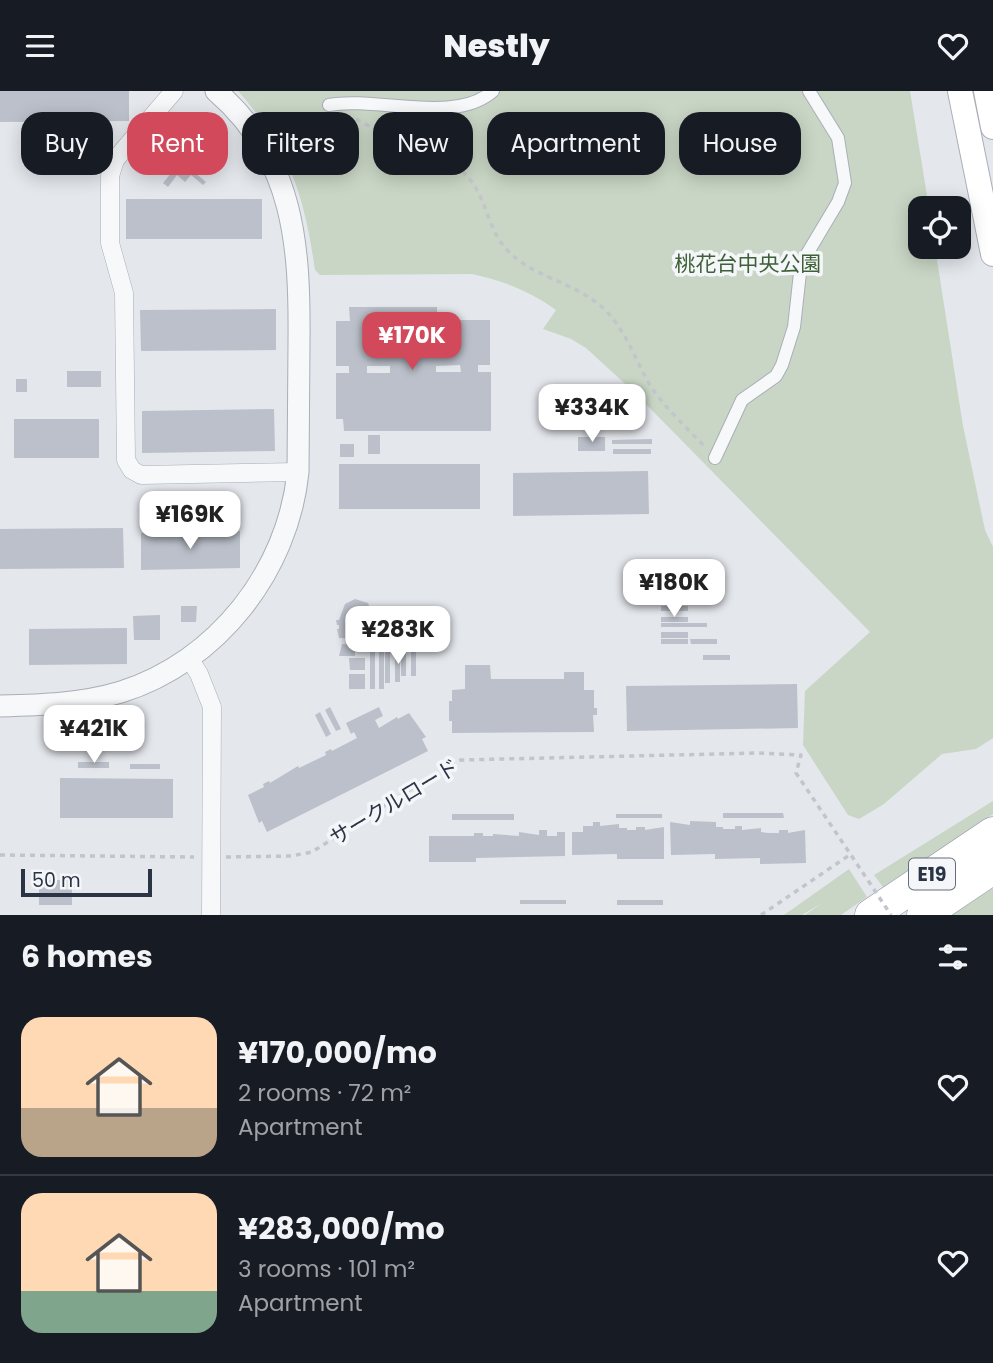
<!DOCTYPE html>
<meta charset="utf-8">
<style>
:root{--surface:#171b24;--page:#20242c;--text:#f1f3f6;--muted:#9ea1a6;--line:#363941;--accent:#d1495b}
body{margin:0;font-family:Poppins,"Noto Sans JP",sans-serif;background:var(--page);color:var(--text);height:100vh;display:flex;flex-direction:column;font-size:26px;white-space:nowrap}
*{box-sizing:border-box;margin:0}
p{font-size:23px;color:var(--muted)}
.icon{flex:none;width:38px;height:38px;fill:none;stroke:currentColor;stroke-width:2;stroke-linecap:round;stroke-linejoin:round}
.map{position:relative;height:824px;overflow:hidden}
.details{display:flex;flex-direction:column;background:var(--surface);flex:1}
.details>*{flex:none}
.banner{position:absolute;left:21px;top:21px;width:952px;height:63px;display:flex;gap:14px}
.tools{position:absolute;left:908px;top:105px;display:grid;gap:14px}
.tools a{display:grid;place-items:center;width:63px;height:63px;border-radius:14px;background:var(--surface);box-shadow:0 4px 18px #0003;font-size:35px}
.scale{position:absolute;left:21px;bottom:18px;width:131px;box-sizing:border-box;padding-left:7px;border:4px solid #2b3445;border-top:0;font-size:19px;line-height:24px;white-space:nowrap;color:#2b3445;-webkit-text-stroke:5px #f4f6f9;paint-order:stroke}
.price{position:absolute;translate:-50% -60px;padding:0 16px;border-radius:14px;background:#fff;color:#222;font-size:23px;line-height:46px;filter:drop-shadow(0 2px 4px #0008)}
.price::after{content:'';position:absolute;left:50%;top:42px;width:21px;height:16px;margin-left:-10px;background:inherit;clip-path:polygon(0 0,100% 0,50% 100%)}
.price.current{background:var(--accent);color:#fff}
ul{padding:0;list-style:none}
li{display:flex;align-items:center;gap:21px;height:175px;padding:0 21px}
li+li{border-top:2px solid var(--line)}
li span{display:grid;place-items:center;flex:none;width:196px;height:140px;border-radius:21px;color:#555}
li>.icon{margin-inline-start:auto}
span .icon{width:84px;height:84px;fill:#fffc;stroke-width:1}
li b{font-size:30px}
h2{display:flex;justify-content:space-between;align-items:center;height:84px;padding:0 21px;font-size:30px}
.tag{padding:0 24px;border-radius:21px;background:var(--surface);box-shadow:0 4px 18px #0003;font-size:24px;line-height:63px}
.tag.current{background:var(--accent);color:#fff}
header{display:flex;justify-content:space-between;align-items:center;height:91px;padding:0 21px;background:var(--surface);font-size:32px;font-weight:800}
.map>svg:first-child{display:block}
.green{fill:#c9d6c5}
.building{fill:#bbc0ca;fill-rule:evenodd}
.lines{fill:none;stroke-linecap:round;stroke-linejoin:round}
.pedestrian-casing{stroke:#a9aeb7;stroke-width:14}
.minor-casing{stroke:#a9aeb7;stroke-width:19}
.tertiary-casing{stroke:#a9aeb7;stroke-width:23}
.secondary-casing{stroke:#a9aeb7;stroke-width:26}
.motorway-casing{stroke:#8b94a3;stroke-width:33}
.path{stroke:#c2c5cb;stroke-width:3.5;stroke-dasharray:5 5;stroke-linecap:butt}
.pedestrian{stroke:#f7f8fa;stroke-width:12}
.minor{stroke:#f7f8fa;stroke-width:18}
.tertiary{stroke:#f7f8fa;stroke-width:21}
.secondary{stroke:#fff;stroke-width:24}
.motorway{stroke:#fff;stroke-width:32}
.path-bridge{stroke:#c2c5cb;stroke-width:3.5;stroke-dasharray:5 5;stroke-linecap:butt}
.labels{text-anchor:middle;dominant-baseline:central;stroke-width:7;stroke-linejoin:round;paint-order:stroke}
.shield{fill:#f4f6f9;stroke:#676e7b;stroke-width:2}
.shield-label{font-size:19px;font-weight:bold;fill:#2b3445}
.park-label{font-size:21px;fill:#3f6138;stroke:#f4f6f9}
.street-label{font-size:21px;fill:#2b3445;stroke:#f4f6f9}
</style>
<header><svg class="icon" aria-label="menu" viewBox="0 0 24 24"><path d="M4 6h16M4 12h16M4 18h16"/></svg>Nestly<svg class="icon" aria-label="heart" viewBox="0 0 24 24"><path d="M12 20l-8-8c-3-5 5-10 8-4 3-6 11-1 8 4z"/></svg></header>
<div class="map">
<svg width="993" height="824" viewBox="0 0 993 824">
<rect width="100%" height="100%" fill="#e4e7ec"/>
<path class="green" d="M238 0H910L929 117H920V156H935L963 335 985 439 993 456V647L976 658 942 663 884 713 859 728 848 724 803 654 805 600 870 541 634 301 586 257 571 248 543 238 556 219C531 201 502 189 472 183L320 184 315 179C304 103 290 59 238 0Z
M993 710V723L883 796 874 784Z
M849 778 867 806 841 824H805L822 812 802 824H784Z
M993 793V824H947Z"/>
<path class="building" d="M0 0H129V30L0 31Z
M181 70 206 91 203 94 191 84 185 91 177 84 168 96 163 92Z
M126 108H262V148H126Z
M349 216H437V229H490V274H478V281H491V340H344L343 328H336V282H349V275H336V230H350ZM460 274 461 281H436V275ZM367 275H390V282H367Z
M276 218V259L141 260 140 219Z
M67 280H101V296H67Z
M16 288H27V301H16Z
M274 318 275 360 142 362V320Z
M14 328H99V367H14Z
M368 344H380V363H368Z
M578 346H605V360H578Z
M652 348V353H612V349Z
M340 353H354V366H340Z
M613 358H651V363H613Z
M339 373H480V418H339Z
M648 380 649 423 513 425V382Z
M123 437 124 477 0 478V438Z
M240 440V477L141 479V442Z
M355 508 368 512 373 525H401L403 543H401V549L339 547 337 538H339V534H337L336 529H339L345 513Z
M181 515H197L196 531H181Z
M661 515H688V520H661Z
M160 524V549H134L133 525Z
M661 526H688V531H661Z
M661 532H707V536H661Z
M127 537V573L29 574V538Z
M661 541H688V547H661Z
M661 548H688V553H661Z
M690 548H717V553H691Z
M411 552H416V585H411Z
M342 553 355 554V565H339Z
M370 554H375V598H370Z
M379 559H384V598H379Z
M385 559H390V592H385Z
M395 559H400V591H395Z
M401 559H406V585H401Z
M703 564H730V569H703Z
M349 567H365V579H350Z
M465 574H490L491 588H564V581H584V599H594V617H597V624H593L594 641 452 642V630H449V610H452V599L465 598Z
M349 583H365V598H349Z
M797 593 798 637 627 640 626 595Z
M330 616 341 638 336 640 325 619Z
M379 616 383 625 375 629 379 637 397 626 398 628 409 622 426 646 422 648 428 660 267 741 262 730 259 732 248 704 264 696 263 693 269 690 270 692 298 675 299 677 326 664 325 661 331 658 332 660 357 647 354 641 351 643 346 632Z
M320 621 331 643 326 646 315 624Z
M78 671H109V677H78Z
M130 673H160V678H130Z
M60 687 173 688V727H60Z
M723 722H783L784 727H723Z
M452 723H514V729H452Z
M616 723H662V727H616Z
M690 730 716 731V736H723V738H735V735H742V739L761 737V741L769 742H779V739H788V742L805 739 806 772 760 773V767L715 768V763L671 764 670 731 690 734Z
M593 731H600V735L619 733V737H627V739H636V736H645V739L664 736V768H617V763L572 764V741H583V735H593Z
M539 739H547V745H557V741H565V765L476 767V771H429V745H474V742H483V745H493V743L519 745V741L539 744Z
M39 789H72V814H39Z
M520 809H566V813H520Z
M617 809H663V814H617Z"/>
<g class="lines">
<g class="pedestrian-casing">
<path id="pedestrian" d="M329 14C376 5 455 34 493 0
M715 367 742 309 776 285 782 274 794 236 801 173 838 111 845 92 838 47 809 0"/>
</g>
<g class="minor-casing">
<path id="minor" d="M174 0 115 69 110 85V152L124 202 126 369 132 379 141 384 298 381
M189 567 199 583 212 616 211 824"/>
</g>
<g class="tertiary-casing">
<path id="tertiary" d="M0 615C41 614 81 613 121 601 217 571 288 480 298 381 298 339 299 296 299 253 300 156 295 68 216 0"/>
</g>
<g class="secondary-casing">
<path id="secondary" d="M960 0 993 163
M986 0 993 36"/>
</g>
<g class="motorway-casing">
<path id="motorway" d="M871 824 993 742
M923 824 993 777"/>
</g>
<path class="path" d="M356 28C383 45 418 44 444 64 454 72 467 83 474 94 487 114 490 142 508 160 535 188 580 192 607 221 627 242 635 269 650 294 665 317 687 337 706 357
M0 764 194 766
M226 766 291 765 312 761 450 673 461 669 759 662 801 664 796 682 857 773
M761 824 851 763"/>
<use href="#pedestrian" class="pedestrian"/>
<use href="#minor" class="minor"/>
<use href="#tertiary" class="tertiary"/>
<use href="#secondary" class="secondary"/>
<use href="#motorway" class="motorway"/>
<path class="path-bridge" d="M857 773 891 824"/>
</g>
<g class="labels">
<rect class="shield" x="909" y="767.5" width="46" height="31" rx="5"/>
<g class="shield-label">
<text x="932" y="783">E19</text>
</g>
<g class="park-label">
<text x="748" y="172">桃花台中央公園</text>
</g>
<g class="street-label">
<text transform="translate(394 711) rotate(-31)">サークルロード</text>
</g>
</g>
</svg>
<div class="tools">
<a><svg class="icon" aria-label="locate" viewBox="0 0 24 24"><circle cx="12" cy="12" r="6"/><path d="M12 2v4M12 18v4M2 12h4M18 12h4"/></svg></a>
</div>
<div class="scale">50 m</div>
<b class="price current" style="left:412px;top:281px">¥170K</b>
<b class="price" style="left:592px;top:353px">¥334K</b>
<b class="price" style="left:190px;top:460px">¥169K</b>
<b class="price" style="left:674px;top:528px">¥180K</b>
<b class="price" style="left:398px;top:575px">¥283K</b>
<b class="price" style="left:94px;top:674px">¥421K</b>
<div class="banner">
<a class="tag">Buy</a>
<a class="tag current">Rent</a>
<a class="tag">Filters</a>
<a class="tag">New</a>
<a class="tag">Apartment</a>
<a class="tag">House</a>
</div>
</div>
<section class="details">
<h2>6 homes<svg class="icon" aria-label="filters" viewBox="0 0 24 24"><path d="M4 7h16M4 17h16"/><circle cx="9" cy="7" r="2"/><circle cx="15" cy="17" r="2"/></svg></h2>
<ul>
<li><span style="background:linear-gradient(#ffd9b3 65%,#b9a48a 0)"><svg class="icon" aria-label="home" viewBox="0 0 24 24"><path d="M3 11l9-7 9 7M6 9v11h12V9"/></svg></span><div><b>¥170,000/mo</b><p>2 rooms · 72 m²</p><p>Apartment</p></div><svg class="icon" aria-label="heart" viewBox="0 0 24 24"><path d="M12 20l-8-8c-3-5 5-10 8-4 3-6 11-1 8 4z"/></svg></li>
<li><span style="background:linear-gradient(#ffd9b3 70%,#7fa58c 0)"><svg class="icon" aria-label="home" viewBox="0 0 24 24"><path d="M3 11l9-7 9 7M6 9v11h12V9"/></svg></span><div><b>¥283,000/mo</b><p>3 rooms · 101 m²</p><p>Apartment</p></div><svg class="icon" aria-label="heart" viewBox="0 0 24 24"><path d="M12 20l-8-8c-3-5 5-10 8-4 3-6 11-1 8 4z"/></svg></li>
</ul>
</section>
